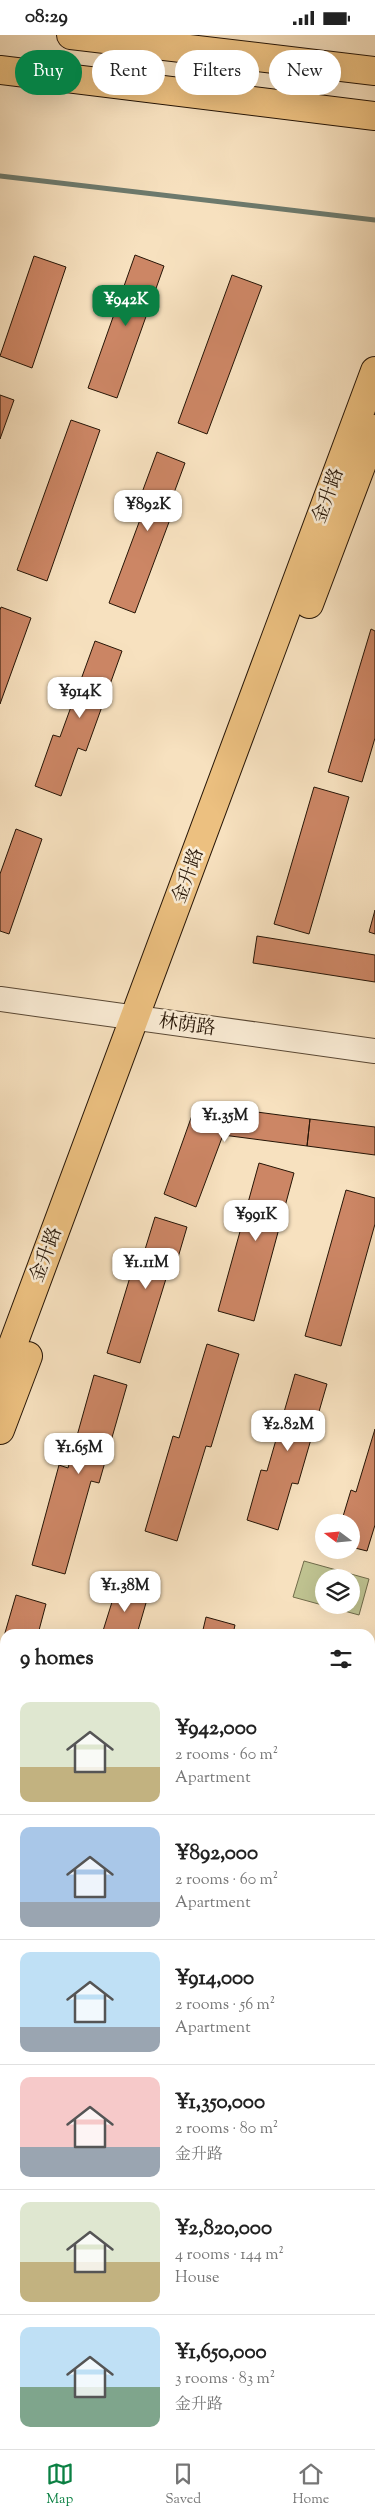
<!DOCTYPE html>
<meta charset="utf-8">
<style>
:root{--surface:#fff;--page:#f6f6f6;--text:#222;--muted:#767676;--line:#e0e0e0;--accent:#0b8043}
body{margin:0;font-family:"Sorts Mill Goudy","Noto Serif SC",serif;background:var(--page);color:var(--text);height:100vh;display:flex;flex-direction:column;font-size:19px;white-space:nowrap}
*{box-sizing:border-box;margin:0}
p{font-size:16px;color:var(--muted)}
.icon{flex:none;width:28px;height:28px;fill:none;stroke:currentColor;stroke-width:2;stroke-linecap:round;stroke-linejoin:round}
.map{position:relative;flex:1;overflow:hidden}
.side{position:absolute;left:0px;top:1594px;width:375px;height:821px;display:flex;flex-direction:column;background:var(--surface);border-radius:15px 15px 0 0;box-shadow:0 5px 20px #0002}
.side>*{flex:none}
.banner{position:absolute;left:15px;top:15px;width:345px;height:45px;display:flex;gap:10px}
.needle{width:32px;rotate:286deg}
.buttons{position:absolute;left:315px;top:1479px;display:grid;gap:10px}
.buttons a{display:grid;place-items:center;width:45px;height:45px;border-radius:50%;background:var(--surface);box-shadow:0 5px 20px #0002;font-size:25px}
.price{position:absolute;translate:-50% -42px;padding:0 11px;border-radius:10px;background:#fff;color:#222;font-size:16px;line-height:32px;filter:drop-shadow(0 1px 2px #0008)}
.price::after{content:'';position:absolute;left:50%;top:30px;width:15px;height:11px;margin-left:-8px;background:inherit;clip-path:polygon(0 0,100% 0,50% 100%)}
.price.current{background:var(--accent);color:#fff}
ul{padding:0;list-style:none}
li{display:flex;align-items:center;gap:15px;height:125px;padding:0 20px}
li+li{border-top:1px solid var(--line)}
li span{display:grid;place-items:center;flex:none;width:140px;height:100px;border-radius:10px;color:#555}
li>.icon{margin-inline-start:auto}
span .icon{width:60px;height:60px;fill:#fffc;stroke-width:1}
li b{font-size:21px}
h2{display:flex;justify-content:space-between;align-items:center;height:60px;padding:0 20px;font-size:21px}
.tag{padding:0 18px;border-radius:22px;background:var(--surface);box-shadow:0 5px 20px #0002;font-size:18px;line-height:45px}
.tag.current{background:var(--accent);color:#fff}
.status{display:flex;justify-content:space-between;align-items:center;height:35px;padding:0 25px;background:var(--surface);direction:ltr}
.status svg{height:14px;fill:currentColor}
.tab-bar{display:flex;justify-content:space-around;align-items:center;height:70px;border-top:1px solid var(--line);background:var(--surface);font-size:14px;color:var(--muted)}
.tab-bar a{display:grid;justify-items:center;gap:2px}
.tab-bar .current{color:var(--accent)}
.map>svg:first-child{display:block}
.green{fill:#bfc290;stroke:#726c4b;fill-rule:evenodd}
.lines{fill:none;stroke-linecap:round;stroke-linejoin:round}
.stream{stroke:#6d7a6d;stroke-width:5}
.building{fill:#cc8665;stroke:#261506}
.minor-casing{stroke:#5a4834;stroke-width:26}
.major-casing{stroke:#261506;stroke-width:30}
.highway-casing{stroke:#261506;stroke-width:30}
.minor{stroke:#faecd5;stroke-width:24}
.major{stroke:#ecc080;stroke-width:28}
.highway{stroke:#ecc080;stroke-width:28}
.labels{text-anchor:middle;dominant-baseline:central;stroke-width:5;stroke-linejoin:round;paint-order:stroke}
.street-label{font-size:19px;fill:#261506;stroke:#faecd5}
</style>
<div class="status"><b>08:29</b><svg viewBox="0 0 49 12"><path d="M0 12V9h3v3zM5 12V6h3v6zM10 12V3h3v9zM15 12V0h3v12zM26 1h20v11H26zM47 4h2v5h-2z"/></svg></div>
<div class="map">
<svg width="375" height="2414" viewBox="0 0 375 2414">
<rect width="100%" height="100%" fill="#f7e1bf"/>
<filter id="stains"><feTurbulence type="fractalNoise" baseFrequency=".004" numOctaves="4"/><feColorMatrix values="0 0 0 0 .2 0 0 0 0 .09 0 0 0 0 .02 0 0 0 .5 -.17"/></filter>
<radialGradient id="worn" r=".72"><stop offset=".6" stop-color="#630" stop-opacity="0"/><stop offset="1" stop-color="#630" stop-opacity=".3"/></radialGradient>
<path class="green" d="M304 1526 369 1544 359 1580 293 1562ZM324 1542H351V1570H324Z
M90 2410H154L153 2414H86Z"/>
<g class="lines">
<path class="stream" d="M0 141 375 185
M370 2003 375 1994
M170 2414 171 2410"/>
</g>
<path class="building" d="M135 220 164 231 117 363 88 353Z
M34 221 66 232 32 333 0 321Z
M232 240 262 251 207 399 178 388Z
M0 360 14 365 0 404Z
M71 385 100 395 47 546 17 535Z
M157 417 185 428 167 477 172 479 135 578 109 568 144 474 137 471Z
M1 572 31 583 0 669V575Z
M371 594 375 596V703L362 747 328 737Z
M95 606 122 616 86 716 78 713 61 761 35 751 53 700 60 702Z
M314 752 349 762 309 899 274 889Z
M16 794 42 804 9 899 0 896V839Z
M375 875V899L369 897Z
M257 901 375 920V947L253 928Z
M196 1069 310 1084 307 1111 223 1100 196 1172 164 1159Z
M310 1084 375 1092V1120L307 1111Z
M259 1128 294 1138 254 1286 218 1276Z
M346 1155 375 1163V1189L341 1311 305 1301Z
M155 1182 187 1192 174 1236 169 1234 140 1328 107 1318 137 1219 143 1221Z
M207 1309 239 1319 211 1412 206 1411 177 1506 145 1496 173 1401 179 1403Z
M295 1339 327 1349 298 1449 292 1448 278 1495 247 1485 261 1435 267 1436Z
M94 1340 127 1350 99 1448 91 1446 65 1539 32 1530 59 1430 68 1433Z
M375 1394V1490L367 1516 351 1512V1488H341L351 1455 356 1457Z
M117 1551 148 1561 137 1599H102Z
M16 1560 46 1569 38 1599H5V1690L0 1708V1615Z
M206 1582 235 1590 233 1599H202Z
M375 1697V1771L370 1788V1715Z
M5 1854V1969L0 1967V1870Z
M0 2187 5 2189V2213L0 2229Z
M370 2284 375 2286V2309L370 2308Z
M375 2361V2414H359L361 2410H370V2378Z"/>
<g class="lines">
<g class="minor-casing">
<path id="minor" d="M0 964 375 1016
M370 1911 375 1898
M63 2414 67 2410"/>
</g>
<g class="major-casing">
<path id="major" d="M309 569 375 394
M0 1344 375 336
M0 1395 28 1321
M0 2070H5
M0 2094 5 2095
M370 2136 375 2137
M370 2163 375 2164"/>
</g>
<g class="highway-casing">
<path id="highway" d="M71 0 375 36
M0 35 375 81"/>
</g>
<use href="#minor" class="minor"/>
<use href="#major" class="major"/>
<use href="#highway" class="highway"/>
</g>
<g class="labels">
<g class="street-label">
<text transform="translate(329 461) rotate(-70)">金升路</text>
<text transform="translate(189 841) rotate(-70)">金升路</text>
<text transform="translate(187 991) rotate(8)">林荫路</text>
<text transform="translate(47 1220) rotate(-69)">金升路</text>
</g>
</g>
<rect width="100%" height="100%" filter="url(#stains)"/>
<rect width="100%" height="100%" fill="url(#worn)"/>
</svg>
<div class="buttons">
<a><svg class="needle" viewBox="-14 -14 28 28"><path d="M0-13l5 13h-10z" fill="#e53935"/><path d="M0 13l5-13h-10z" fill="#767676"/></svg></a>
<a><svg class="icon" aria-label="layers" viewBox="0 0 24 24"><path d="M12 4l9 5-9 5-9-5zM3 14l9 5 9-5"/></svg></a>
</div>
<b class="price current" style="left:126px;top:292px">¥942K</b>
<b class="price" style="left:148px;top:497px">¥892K</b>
<b class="price" style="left:80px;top:684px">¥914K</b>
<b class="price" style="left:225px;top:1108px">¥1.35M</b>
<b class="price" style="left:256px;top:1207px">¥991K</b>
<b class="price" style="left:146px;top:1255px">¥1.11M</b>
<b class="price" style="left:288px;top:1417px">¥2.82M</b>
<b class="price" style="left:79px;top:1440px">¥1.65M</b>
<b class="price" style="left:125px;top:1578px">¥1.38M</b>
<div class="banner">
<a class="tag current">Buy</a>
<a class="tag">Rent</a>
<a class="tag">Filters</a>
<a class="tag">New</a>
</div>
<section class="side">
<h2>9 homes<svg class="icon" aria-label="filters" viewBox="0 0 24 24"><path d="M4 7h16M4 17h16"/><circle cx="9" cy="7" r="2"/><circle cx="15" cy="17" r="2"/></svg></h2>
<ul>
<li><span style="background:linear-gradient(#dfe7d0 65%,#c2b280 0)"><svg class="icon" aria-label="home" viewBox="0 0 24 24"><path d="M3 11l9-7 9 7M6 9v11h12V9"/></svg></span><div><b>¥942,000</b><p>2 rooms · 60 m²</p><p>Apartment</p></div></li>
<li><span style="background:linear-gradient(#a9c7e8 75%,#9aa5b1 0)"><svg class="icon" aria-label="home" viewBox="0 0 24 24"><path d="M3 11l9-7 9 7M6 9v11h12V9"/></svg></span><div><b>¥892,000</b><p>2 rooms · 60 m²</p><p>Apartment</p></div></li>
<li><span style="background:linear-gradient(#bfe0f5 75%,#9aa5b1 0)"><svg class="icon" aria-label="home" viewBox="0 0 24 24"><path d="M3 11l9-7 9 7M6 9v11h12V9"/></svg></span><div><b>¥914,000</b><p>2 rooms · 56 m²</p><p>Apartment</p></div></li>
<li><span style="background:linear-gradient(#f6c9c9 70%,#9aa5b1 0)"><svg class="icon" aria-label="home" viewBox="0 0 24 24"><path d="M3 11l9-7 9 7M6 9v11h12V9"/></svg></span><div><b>¥1,350,000</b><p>2 rooms · 80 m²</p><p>金升路</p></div></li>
<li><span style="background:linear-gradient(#dfe7d0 60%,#c2b280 0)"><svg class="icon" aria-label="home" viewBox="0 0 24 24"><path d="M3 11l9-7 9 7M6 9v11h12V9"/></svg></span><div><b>¥2,820,000</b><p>4 rooms · 144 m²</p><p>House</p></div></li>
<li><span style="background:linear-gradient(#bfe0f5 60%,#7fa58c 0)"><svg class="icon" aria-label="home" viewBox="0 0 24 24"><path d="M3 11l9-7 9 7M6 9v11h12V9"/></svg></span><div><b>¥1,650,000</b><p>3 rooms · 83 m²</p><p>金升路</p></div></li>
</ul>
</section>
</div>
<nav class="tab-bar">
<a class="current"><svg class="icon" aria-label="map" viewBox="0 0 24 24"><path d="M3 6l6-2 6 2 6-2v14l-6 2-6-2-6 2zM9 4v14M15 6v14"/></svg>Map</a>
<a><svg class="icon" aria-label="saved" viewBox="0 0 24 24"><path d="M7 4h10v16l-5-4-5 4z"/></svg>Saved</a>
<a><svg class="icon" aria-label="home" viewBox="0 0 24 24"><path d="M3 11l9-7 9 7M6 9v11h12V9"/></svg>Home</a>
</nav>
